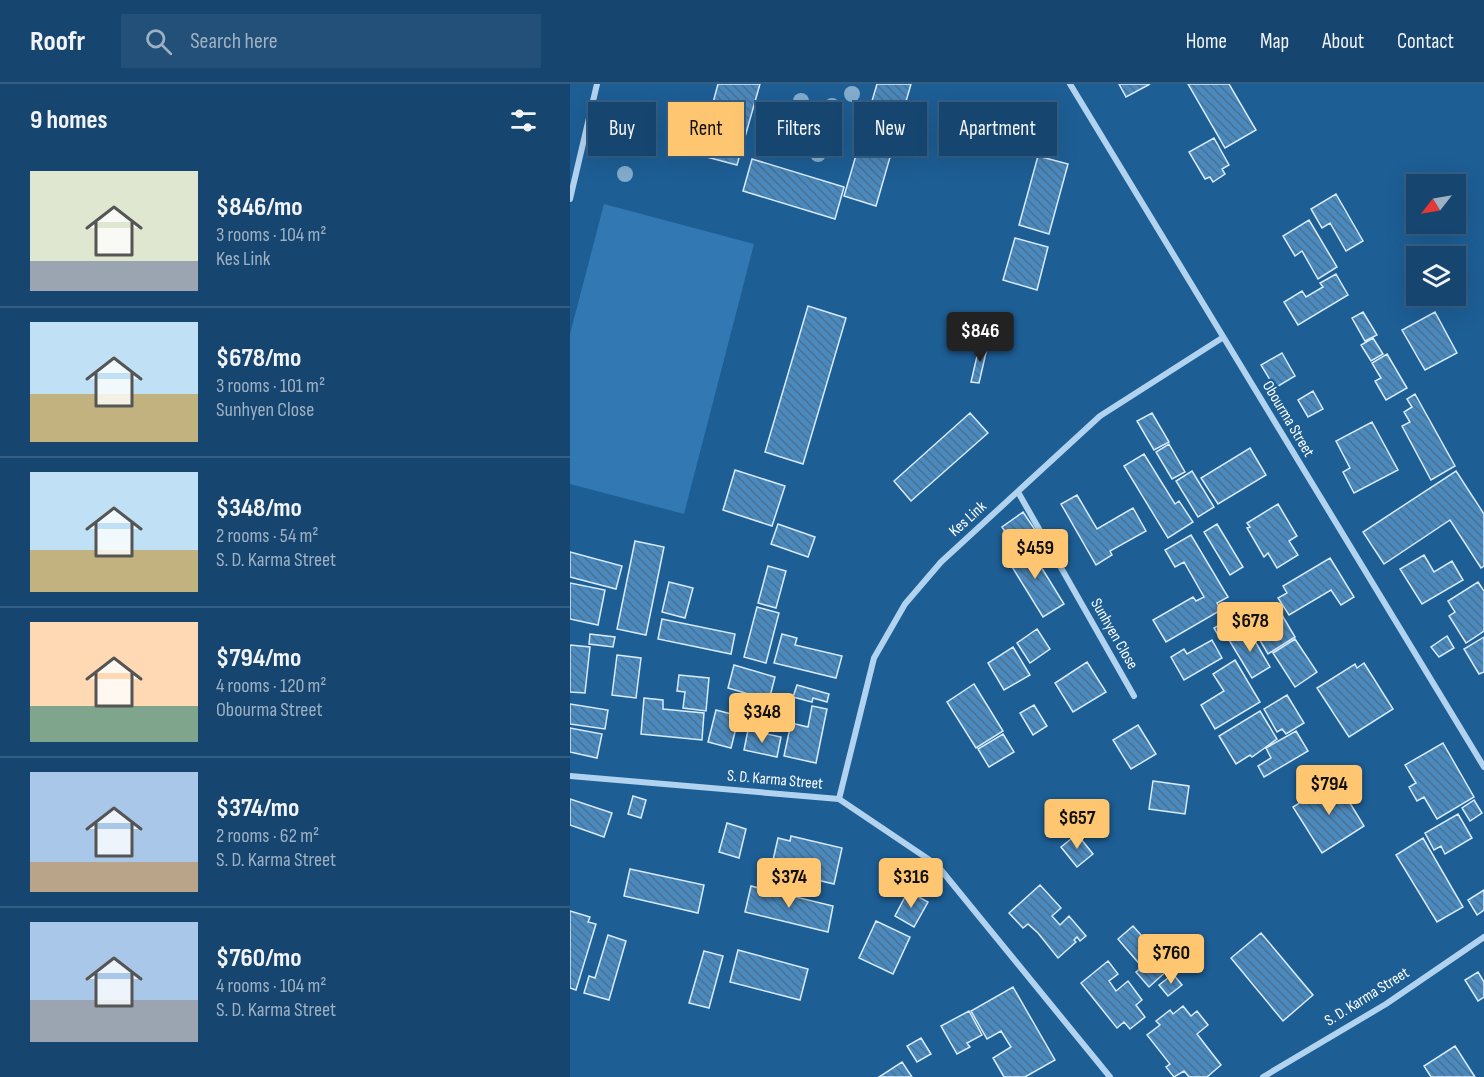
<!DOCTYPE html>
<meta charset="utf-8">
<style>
:root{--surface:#164670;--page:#235078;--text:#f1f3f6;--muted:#9eb1c3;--line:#355e83;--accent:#fec670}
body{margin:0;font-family:"Sofia Sans Condensed",sans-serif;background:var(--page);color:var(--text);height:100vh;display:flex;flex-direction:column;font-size:22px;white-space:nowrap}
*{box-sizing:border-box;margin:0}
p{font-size:20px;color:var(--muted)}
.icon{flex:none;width:33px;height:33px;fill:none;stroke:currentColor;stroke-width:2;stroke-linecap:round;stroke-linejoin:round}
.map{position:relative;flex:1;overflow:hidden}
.details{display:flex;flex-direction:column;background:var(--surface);width:570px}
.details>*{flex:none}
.top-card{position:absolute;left:18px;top:18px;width:570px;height:54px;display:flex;gap:12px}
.needle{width:39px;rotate:239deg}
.controls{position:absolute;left:836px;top:90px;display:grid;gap:12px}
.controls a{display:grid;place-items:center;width:60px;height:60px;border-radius:0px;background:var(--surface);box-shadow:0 6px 24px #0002,0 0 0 2px var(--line);font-size:30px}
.price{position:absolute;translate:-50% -51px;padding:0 14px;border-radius:6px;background:var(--accent);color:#111;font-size:20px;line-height:39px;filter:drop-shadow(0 2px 3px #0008)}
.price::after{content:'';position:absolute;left:50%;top:36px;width:18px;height:14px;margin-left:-9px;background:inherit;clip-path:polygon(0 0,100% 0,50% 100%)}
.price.on{background:#222;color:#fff}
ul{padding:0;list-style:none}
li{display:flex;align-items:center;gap:18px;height:150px;padding:0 30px}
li+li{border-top:2px solid var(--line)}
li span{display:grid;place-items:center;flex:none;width:168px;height:120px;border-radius:0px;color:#555}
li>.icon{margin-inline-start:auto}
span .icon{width:72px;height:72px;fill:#fffc;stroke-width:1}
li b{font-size:26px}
h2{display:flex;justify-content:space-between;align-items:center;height:72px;padding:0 30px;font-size:26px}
.chip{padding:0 21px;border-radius:0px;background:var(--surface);box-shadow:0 6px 24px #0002,0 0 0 2px var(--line);font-size:21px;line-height:54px}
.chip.on{background:var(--accent);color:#111}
header{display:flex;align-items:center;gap:36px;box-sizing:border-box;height:84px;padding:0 30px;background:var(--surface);border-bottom:2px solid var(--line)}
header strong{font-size:28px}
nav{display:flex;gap:33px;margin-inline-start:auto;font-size:21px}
.search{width:420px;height:54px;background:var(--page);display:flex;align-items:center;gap:15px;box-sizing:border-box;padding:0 21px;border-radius:0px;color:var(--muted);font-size:22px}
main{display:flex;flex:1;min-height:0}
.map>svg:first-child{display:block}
.park{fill:#3278b3}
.building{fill:url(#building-back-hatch);stroke:#d7ebfb;stroke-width:1.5}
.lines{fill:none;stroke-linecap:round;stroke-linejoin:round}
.minor{stroke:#b1d3ef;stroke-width:6}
.tree{fill:#83accd}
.labels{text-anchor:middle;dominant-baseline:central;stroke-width:5;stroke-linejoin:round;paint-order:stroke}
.street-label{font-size:16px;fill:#fff;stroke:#1d5e95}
</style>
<header>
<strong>Roofr</strong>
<div class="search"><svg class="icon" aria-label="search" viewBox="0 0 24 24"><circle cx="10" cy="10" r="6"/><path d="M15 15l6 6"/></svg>Search here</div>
<nav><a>Home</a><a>Map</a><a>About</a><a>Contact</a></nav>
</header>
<main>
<section class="details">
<h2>9 homes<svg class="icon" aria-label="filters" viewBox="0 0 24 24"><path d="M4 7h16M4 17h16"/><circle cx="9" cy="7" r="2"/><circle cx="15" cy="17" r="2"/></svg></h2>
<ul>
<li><span style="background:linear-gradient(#dfe7d0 75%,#9aa5b1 0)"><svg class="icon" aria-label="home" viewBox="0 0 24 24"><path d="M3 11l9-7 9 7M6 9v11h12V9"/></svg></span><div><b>$846/mo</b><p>3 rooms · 104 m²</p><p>Kes Link</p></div></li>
<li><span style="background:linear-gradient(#bfe0f5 60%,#c2b280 0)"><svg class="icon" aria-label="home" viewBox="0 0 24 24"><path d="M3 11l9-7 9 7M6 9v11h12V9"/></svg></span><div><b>$678/mo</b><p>3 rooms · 101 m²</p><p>Sunhyen Close</p></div></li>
<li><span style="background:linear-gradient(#bfe0f5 65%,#c2b280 0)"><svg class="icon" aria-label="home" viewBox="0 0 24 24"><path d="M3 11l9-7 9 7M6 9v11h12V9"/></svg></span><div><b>$348/mo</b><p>2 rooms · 54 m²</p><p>S. D. Karma Street</p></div></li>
<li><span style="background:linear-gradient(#ffd9b3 70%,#7fa58c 0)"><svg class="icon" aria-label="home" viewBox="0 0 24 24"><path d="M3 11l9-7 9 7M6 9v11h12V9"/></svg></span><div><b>$794/mo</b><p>4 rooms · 120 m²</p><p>Obourma Street</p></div></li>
<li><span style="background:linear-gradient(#a9c7e8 75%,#b9a48a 0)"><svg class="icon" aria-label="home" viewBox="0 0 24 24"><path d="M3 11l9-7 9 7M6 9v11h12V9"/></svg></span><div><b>$374/mo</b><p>2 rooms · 62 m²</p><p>S. D. Karma Street</p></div></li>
<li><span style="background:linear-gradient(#a9c7e8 65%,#9aa5b1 0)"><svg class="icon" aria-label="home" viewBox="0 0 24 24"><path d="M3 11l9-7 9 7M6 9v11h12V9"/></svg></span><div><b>$760/mo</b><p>4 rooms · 104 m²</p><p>S. D. Karma Street</p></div></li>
</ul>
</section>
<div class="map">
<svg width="914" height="993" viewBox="0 0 914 993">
<defs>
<pattern id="building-back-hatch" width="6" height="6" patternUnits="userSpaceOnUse" patternTransform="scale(1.5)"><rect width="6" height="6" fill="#4a89be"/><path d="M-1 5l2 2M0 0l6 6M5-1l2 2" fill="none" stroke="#4b7190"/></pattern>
</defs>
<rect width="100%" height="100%" fill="#1d5e95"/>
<path class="park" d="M34 120 184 160 114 430 0 400V250Z"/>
<path class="building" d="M148 0H190L167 81 129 71Z
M307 0H341L306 122 274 112Z
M549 0H580L556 13Z
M618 0H659L686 46 655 64Z
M644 54 659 81 652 85 655 90 643 98 640 93 635 95 619 68Z
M468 72 498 80 479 150 449 141Z
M182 75 274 103 265 135 173 107Z
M766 110 793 157 776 167 760 139 752 144 741 125Z
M739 136 767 183 748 195 732 167 725 172 713 152Z
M445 154 478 163 467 206 433 196Z
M766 190 778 211 728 241 714 218 732 207 736 213 753 203 750 199Z
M238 222 276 234 233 380 195 368Z
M793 228 807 251 795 257 782 234Z
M865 228 887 269 855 286 832 246Z
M803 254 813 270 801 277 791 261Z
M410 259 418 260 409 299 401 298Z
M712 269 725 292 705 304 691 281Z
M817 270 837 304 816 316 805 297 811 294 802 279Z
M743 307 753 325 738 333 728 316Z
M845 310 885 382 861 396 832 342 840 338 834 328 842 323 837 315Z
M400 329 418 349 341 417 324 397Z
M582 329 599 358 584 366 567 337Z
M802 338 828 386 784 409 773 388 780 384 766 357Z
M599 360 615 388 602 395 586 368Z
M680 364 696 391 648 420 631 394Z
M574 370 605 420 609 417 623 438 598 454 554 382Z
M165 386 215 402 202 442 153 426Z
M622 387 644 423 628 433 606 397Z
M886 387 914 430V482L911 484 880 436 814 480 793 448Z
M507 411 527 445 563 424 576 447 540 467 542 471 526 481 491 420Z
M708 420 727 452 719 457 728 471 707 484 698 469 694 473 677 444 680 443 677 439Z
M453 428 470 453 460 460 457 454 445 463 432 443Z
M208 440 245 453 238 473 201 460Z
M647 440 673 483 660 491 634 448Z
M621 451 658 513 647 519 651 526 596 558 583 536 623 513 626 517 634 513 614 478 605 483 595 466Z
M65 457 94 463 76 551 47 545Z
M457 460 494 520 473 533 436 473Z
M0 468 52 482 46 505 0 493Z
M854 471 864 488 882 477 893 496 852 520 830 485Z
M760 474 784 513 771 521 761 506 719 531 708 514 717 509 713 502Z
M198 482 216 487 206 524 188 519Z
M99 498 123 504 115 534 92 528Z
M908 498 914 507V547L896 559 879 532 885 528 878 517Z
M0 499 35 506 28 541 0 535Z
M187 523 209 529 196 579 174 573Z
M669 530 676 542 651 556 644 544Z
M712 531 725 553 698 570 685 548Z
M92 535 165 550 161 570 88 555Z
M467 545 480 565 460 579 447 559Z
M678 545 700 583 682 594 659 556Z
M20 550 45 553 43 563 19 560Z
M212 550 227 554 225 561 272 572 266 594 204 579Z
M877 552 884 564 869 573 861 563Z
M914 553V588L909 590 894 565Z
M725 555 747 588 725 603 703 569Z
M642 556 652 574 614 596 601 573 614 565 617 570Z
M0 561 20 563 15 609 0 608Z
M443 563 460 591 434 606 418 579Z
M47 571 71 574 66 614 42 611Z
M665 576 690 618 645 645 631 621 654 607 643 590Z
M517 578 536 608 503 628 485 599Z
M794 579 823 625 779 653 747 604 785 580 787 584Z
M164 581 205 593 199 616 158 604Z
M109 591 139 594 136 627 113 624 115 608 107 607Z
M404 600 433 647 406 664 377 618Z
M227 601 259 610 257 618 243 614 242 618 223 613Z
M717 611 734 639 716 650 712 645 707 648 694 625Z
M74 614 93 616V625L134 629 132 656 71 650Z
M0 620 38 626 35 645 0 640Z
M464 621 477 642 463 651 450 629Z
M242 622 257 625 246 679 214 672 221 639 238 643Z
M146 626 169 632 161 664 138 658Z
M690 627 707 655 682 673 680 671 666 680 649 652Z
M568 641 586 670 561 685 543 656Z
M0 644 32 650 27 674 0 668Z
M178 646 211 653 207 673 174 666Z
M726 647 738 667 694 693 688 682 701 674 696 664Z
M433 650 444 668 419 683 408 665Z
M873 659 904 713 867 735 854 713 847 717 839 703 846 699 835 681Z
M766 696 794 742 752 769 723 723Z
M583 697 619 702 615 730 579 725Z
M63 712 76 716 71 734 58 730Z
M0 715 42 729 34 753 0 741Z
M904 716 912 729 900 737 892 724Z
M888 730 902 754 875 770 871 762 864 766 855 749Z
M157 739 176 745 169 774 149 768Z
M507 750 523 770 507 783 491 763Z
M221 752 272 764 264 800 201 785 208 754 220 757Z
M853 754 893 823 867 838 826 771Z
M60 785 134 801 128 829 54 812Z
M470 801 491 824 482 832 490 841 499 832 516 852 510 857 507 853 504 856 506 858 488 874 468 849 458 840 453 844 439 829Z
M181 802 263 822 258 848 175 828Z
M914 806V826L907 831 898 816Z
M338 807 358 818 344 843 325 832Z
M0 827 20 833 18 838 26 840 6 906 0 904Z
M306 837 340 853 323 890 289 874Z
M563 842 600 884 579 903 566 888 572 883 548 855Z
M691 849 743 911 713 937 661 874Z
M38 851 56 857 39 916 14 909 19 892 25 894Z
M168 866 238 885 230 916 160 898Z
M134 867 153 872 139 924 119 919Z
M538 877 548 890 539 897 546 907 558 897 572 916 566 921 575 933 560 945 554 938 547 944 511 899Z
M908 888 914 898V913L908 917 895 896Z
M603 890 612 901 598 912 589 901Z
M443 903 485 976 455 993H434L423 974 441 963 431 947 417 955 401 927Z
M613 922 621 932 627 927 638 941 627 950 651 981 637 993H619L614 987 604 993 596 983 600 980 577 951 590 941 586 937 600 926 603 930Z
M399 927 412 951 397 959 400 963 387 970 371 942Z
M351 954 361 970 347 978 337 962Z
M885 962 905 993H861L854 982Z
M332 978 342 993H309Z"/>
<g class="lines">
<path class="minor" d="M500 0 914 683
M0 115 27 0
M448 408 564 612
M0 692 269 715 367 781 540 993
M269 715 304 574 335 520 371 478 530 332 652 254
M693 993 816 920 914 853"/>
</g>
<g class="tree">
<circle cx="282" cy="10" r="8"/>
<circle cx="231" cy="17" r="8"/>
<circle cx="262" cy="22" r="8"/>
<circle cx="215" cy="31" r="8"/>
<circle cx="259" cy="46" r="8"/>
<circle cx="224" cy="55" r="8"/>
<circle cx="31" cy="60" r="8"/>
<circle cx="248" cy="70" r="8"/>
<circle cx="55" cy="90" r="8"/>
</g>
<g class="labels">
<g class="street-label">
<text transform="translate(718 335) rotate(59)">Obourma Street</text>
<text transform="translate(398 435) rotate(-42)">Kes Link</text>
<text transform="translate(544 550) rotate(60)">Sunhyen Close</text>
<text transform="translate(205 696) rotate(5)">S. D. Karma Street</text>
<text transform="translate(797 913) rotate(-32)">S. D. Karma Street</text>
</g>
</g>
</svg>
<div class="controls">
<a><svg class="needle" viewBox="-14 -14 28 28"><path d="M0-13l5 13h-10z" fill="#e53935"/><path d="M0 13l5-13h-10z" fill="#9eb1c3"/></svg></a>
<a><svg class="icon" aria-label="layers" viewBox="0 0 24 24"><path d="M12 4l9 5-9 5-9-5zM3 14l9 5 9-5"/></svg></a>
</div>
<b class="price on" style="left:410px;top:279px">$846</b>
<b class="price" style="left:465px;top:496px">$459</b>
<b class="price" style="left:680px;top:569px">$678</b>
<b class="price" style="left:192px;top:660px">$348</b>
<b class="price" style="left:759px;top:732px">$794</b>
<b class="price" style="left:507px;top:766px">$657</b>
<b class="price" style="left:219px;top:825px">$374</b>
<b class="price" style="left:341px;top:825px">$316</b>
<b class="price" style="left:601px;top:901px">$760</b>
<div class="top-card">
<a class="chip">Buy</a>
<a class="chip on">Rent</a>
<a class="chip">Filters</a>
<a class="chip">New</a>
<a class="chip">Apartment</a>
</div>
</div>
</main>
